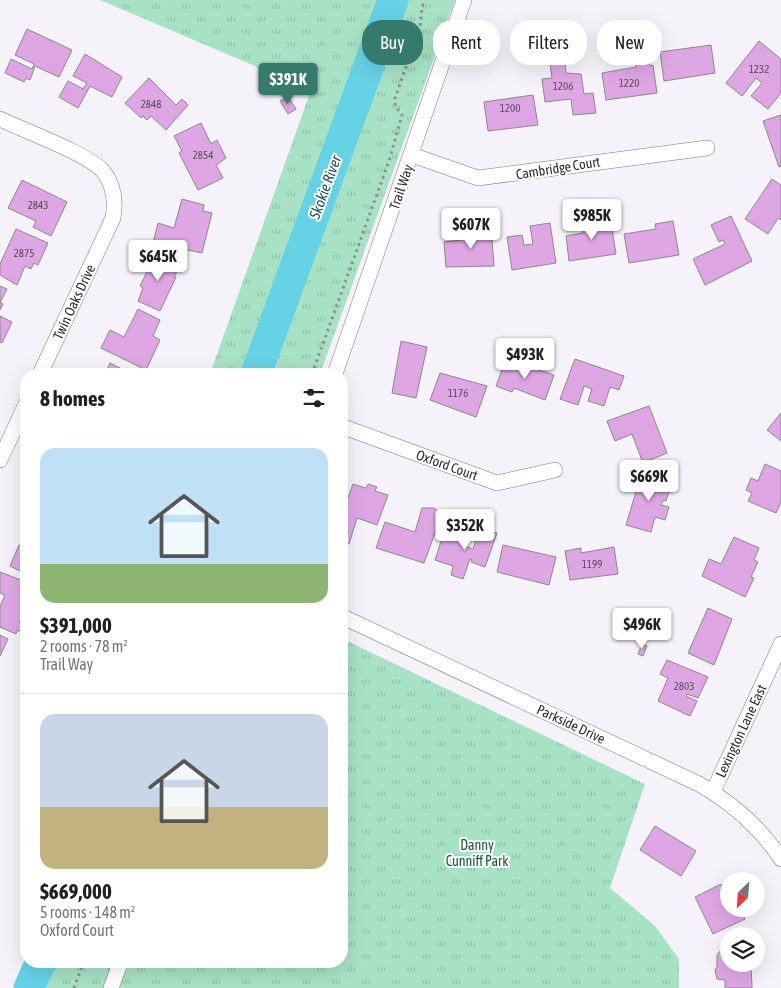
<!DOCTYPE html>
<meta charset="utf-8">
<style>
:root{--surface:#fff;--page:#f6f6f6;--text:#202124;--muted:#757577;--line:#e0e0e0;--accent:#367a6d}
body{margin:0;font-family:"Asap Condensed",sans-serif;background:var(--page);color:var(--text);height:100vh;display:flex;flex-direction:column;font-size:19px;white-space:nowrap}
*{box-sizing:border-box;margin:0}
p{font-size:16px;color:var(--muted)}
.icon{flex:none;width:28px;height:28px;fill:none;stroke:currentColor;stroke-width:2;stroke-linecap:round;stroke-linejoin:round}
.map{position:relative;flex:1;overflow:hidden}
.sheet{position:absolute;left:20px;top:368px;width:328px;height:600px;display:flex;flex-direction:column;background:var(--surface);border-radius:20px;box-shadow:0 5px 20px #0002}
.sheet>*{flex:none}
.hud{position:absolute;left:362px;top:20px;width:342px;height:45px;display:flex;gap:10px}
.needle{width:32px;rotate:205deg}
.buttons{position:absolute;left:720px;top:872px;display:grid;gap:10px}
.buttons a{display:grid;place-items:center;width:45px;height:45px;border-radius:50%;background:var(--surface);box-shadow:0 5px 20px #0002;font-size:25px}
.price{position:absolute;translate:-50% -42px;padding:0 11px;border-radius:5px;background:#fff;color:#222;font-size:16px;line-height:32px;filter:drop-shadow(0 1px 2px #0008)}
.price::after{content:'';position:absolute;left:50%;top:30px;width:15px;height:11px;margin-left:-8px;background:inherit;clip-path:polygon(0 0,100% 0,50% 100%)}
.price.on{background:var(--accent);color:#fff}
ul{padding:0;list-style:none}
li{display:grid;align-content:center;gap:10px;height:265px;padding:0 20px}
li+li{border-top:1px solid var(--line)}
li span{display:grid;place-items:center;height:155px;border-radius:15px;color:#555}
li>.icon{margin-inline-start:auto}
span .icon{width:90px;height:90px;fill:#fffc;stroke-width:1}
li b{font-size:21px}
h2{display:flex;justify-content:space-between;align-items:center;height:60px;padding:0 20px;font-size:21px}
.tag{padding:0 18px;border-radius:20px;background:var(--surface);box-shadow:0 5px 20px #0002;font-size:18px;line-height:45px}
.tag.on{background:var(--accent);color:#fff}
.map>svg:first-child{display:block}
.grass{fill:url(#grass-tufts)}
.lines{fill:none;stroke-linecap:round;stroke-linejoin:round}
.river{stroke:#66d2e6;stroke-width:31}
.building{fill:#dea7e4;stroke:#8d878d}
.minor-casing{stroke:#7b777f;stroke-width:16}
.path{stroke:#8f8c91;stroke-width:3;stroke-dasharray:2.5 4;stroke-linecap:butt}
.minor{stroke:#fff;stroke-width:15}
.labels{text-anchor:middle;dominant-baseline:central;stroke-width:4;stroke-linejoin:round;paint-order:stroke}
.number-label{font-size:11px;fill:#5a4b5c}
.street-label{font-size:14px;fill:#2e2c2f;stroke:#fff}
.park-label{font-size:14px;fill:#12563c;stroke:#fff}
.water-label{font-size:15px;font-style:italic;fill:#1c4c54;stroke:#fff}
</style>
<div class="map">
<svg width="781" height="988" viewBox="0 0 781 988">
<defs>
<pattern id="grass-tufts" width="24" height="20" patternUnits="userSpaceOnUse" patternTransform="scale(1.25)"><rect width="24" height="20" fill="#a8e2c5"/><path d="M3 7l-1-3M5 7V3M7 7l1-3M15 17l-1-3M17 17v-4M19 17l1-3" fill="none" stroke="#91c2aa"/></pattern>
</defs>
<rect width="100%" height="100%" fill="#f6f2fa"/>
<path class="grass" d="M100 0H455L320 374H210L311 90Z
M341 638 645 784 610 888 655 926 679 959V988H46L56 961H341Z"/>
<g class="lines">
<path class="river" d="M256 374 393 0
M29 988 41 961"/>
</g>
<path class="building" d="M27 29 72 50 59 77 35 66 30 80 26 78 24 82 5 73 11 59 32 69 34 64 15 55Z
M759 41 781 59V93L768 109 751 96 762 83 756 78 742 96 726 83Z
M711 45 715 73 664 81 660 52Z
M85 54 122 77 112 97 90 86 78 108 59 97 68 81 83 89 87 83 73 76Z
M649 58 650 66 653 65 657 93 606 100 602 73 636 67 635 60Z
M565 62 566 73 581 74 584 94 593 93 596 113 573 115 571 99 545 102 542 79 552 78 550 64Z
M149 78 176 105 182 99 188 105 166 130 151 116 147 120 143 116 141 118 125 103Z
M533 95 538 125 488 131 484 102Z
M288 97 296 109 288 114 280 101Z
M781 115V166L779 167 763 121Z
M201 123 211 144 217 140 226 158 216 165 223 178 198 190 179 153 182 151 174 136Z
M772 179 781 185V220L778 218 768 234 745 219Z
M22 180 67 202 51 236 33 227 36 221 8 208Z
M182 199 204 205 203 211 212 213 202 253 153 243 158 223 174 228Z
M731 216 752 261 705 285 693 259 725 244 723 240 719 242 711 225Z
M610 217 616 254 569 261 566 236 583 233 582 229 589 228 588 221Z
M673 221 679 255 629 263 624 234 656 229 655 224Z
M550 223 556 263 512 270 507 237 522 235 524 245 533 244 530 226Z
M491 227 494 266 446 267 444 242 462 240V236H468V229Z
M16 229 48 243 38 265 34 263 31 269 25 266 17 285 0 275V264Z
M155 255 181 266 174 276 176 277 160 311 138 301 143 288 140 286Z
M0 286 7 289 0 303 3 304 0 310Z
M138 309 160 320 153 336 160 340 146 370 101 348 110 330 124 337Z
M0 316 12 322 2 343 0 342Z
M401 341 427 347 416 398 392 393Z
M506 359 554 375 545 400 514 388 512 392 496 386Z
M575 359 624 376 619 390 610 387 604 406 588 401 592 389 584 386 578 405 560 399Z
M110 363 120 368 119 370 128 374H105Z
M440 373 487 386 476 417 430 400Z
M649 406 667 453 643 463 632 434 615 441 607 421Z
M781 413V441L767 430Z
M765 464 781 471V502L776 513 748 501 752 493 746 490 751 478 758 481Z
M642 472 672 481 666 501 663 500 661 505 669 507 665 520 655 517 651 532 626 525Z
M353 484 366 488 368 484 377 487 375 491 388 495 377 525 357 518 349 544 341 542V509L344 502 346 503Z
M422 508H434L442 514 424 563 376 548 385 522 415 532Z
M455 527 467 531 462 545 473 549 480 528 497 533 485 567 471 562 472 560 470 559 463 579 451 575 453 566 435 560 443 535 452 538Z
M734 537 759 548 754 560 758 562 751 577 754 578 745 597 702 576 709 559 721 564Z
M19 545 26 549V574L10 566Z
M503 545 556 557 549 585 497 572Z
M614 547 618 574 570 580 565 551 581 548V553Z
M0 572 26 582V620L21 618 19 622 25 624 21 632 17 630 16 634 0 627V606L5 595 0 593Z
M708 608 732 619 714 665 688 653Z
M0 635 8 639 0 656Z
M642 644 647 646 643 656 638 654Z
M667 660 708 677 698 698 687 694 686 696 697 701 690 716 658 701 668 678 660 674Z
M655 826 696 851 681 876 640 850Z
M721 884 729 900V909H740L745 919 713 934 695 897Z
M721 950H729V964H751L752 988H725V980L717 979 715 970 717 967V955Z"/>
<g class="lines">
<g class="minor-casing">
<path id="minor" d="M0 119C23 130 88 154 103 171 114 185 116 201 113 218L40 374
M412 155 478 178 707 148
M335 374 464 0
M341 426 497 483 555 470
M0 460 26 404
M341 616 699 784C732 803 760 827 781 859
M713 792 781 644
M111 988 121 961"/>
</g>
<path class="path" d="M312 374 389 161 402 115 396 107 394 101 420 27 422 7 425 0
M74 988 84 961"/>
<use href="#minor" class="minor"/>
</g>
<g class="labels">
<g class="number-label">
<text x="759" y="69">1232</text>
<text x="629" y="83">1220</text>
<text x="563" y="86">1206</text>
<text x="151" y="104">2848</text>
<text x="510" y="108">1200</text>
<text x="203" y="155">2854</text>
<text x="38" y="205">2843</text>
<text x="24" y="253">2875</text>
<text x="458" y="393">1176</text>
<text x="592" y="564">1199</text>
<text x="684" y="686">2803</text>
</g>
<g class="street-label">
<text transform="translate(558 168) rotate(-9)">Cambridge Court</text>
<text transform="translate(401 187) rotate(-71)">Trail Way</text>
<text transform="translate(74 302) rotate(-65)">Twin Oaks Drive</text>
<text transform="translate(447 465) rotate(20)">Oxford Court</text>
<text transform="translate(571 724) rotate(25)">Parkside Drive</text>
<text transform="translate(741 731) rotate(-65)">Lexington Lane East</text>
</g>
<g class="park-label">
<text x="477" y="845">Danny<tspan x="477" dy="16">Cunniff Park</tspan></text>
</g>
<g class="water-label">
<text transform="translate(325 187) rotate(-70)">Skokie River</text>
</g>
</g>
</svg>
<div class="buttons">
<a><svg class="needle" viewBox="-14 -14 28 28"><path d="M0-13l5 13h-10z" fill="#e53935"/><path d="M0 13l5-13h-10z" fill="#757577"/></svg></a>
<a><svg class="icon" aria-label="layers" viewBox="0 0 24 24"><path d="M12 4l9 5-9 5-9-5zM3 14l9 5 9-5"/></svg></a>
</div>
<b class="price on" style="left:288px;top:105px">$391K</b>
<b class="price" style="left:592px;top:241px">$985K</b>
<b class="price" style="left:471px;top:250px">$607K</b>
<b class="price" style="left:158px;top:282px">$645K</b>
<b class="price" style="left:525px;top:380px">$493K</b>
<b class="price" style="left:649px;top:502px">$669K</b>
<b class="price" style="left:465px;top:551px">$352K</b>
<b class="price" style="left:642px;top:650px">$496K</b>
<div class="hud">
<a class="tag on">Buy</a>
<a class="tag">Rent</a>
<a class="tag">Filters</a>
<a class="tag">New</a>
</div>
<section class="sheet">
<h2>8 homes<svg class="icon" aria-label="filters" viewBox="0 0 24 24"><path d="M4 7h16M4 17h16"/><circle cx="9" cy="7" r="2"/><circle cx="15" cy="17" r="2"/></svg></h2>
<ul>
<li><span style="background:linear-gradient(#bfe0f5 75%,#8fb573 0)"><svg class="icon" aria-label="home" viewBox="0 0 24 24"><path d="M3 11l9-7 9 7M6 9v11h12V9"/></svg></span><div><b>$391,000</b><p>2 rooms · 78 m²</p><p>Trail Way</p></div></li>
<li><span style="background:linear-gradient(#c9d6e8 60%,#c2b280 0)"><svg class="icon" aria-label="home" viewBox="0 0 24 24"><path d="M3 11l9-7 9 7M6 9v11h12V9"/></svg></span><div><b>$669,000</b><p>5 rooms · 148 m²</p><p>Oxford Court</p></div></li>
</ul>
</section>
</div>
